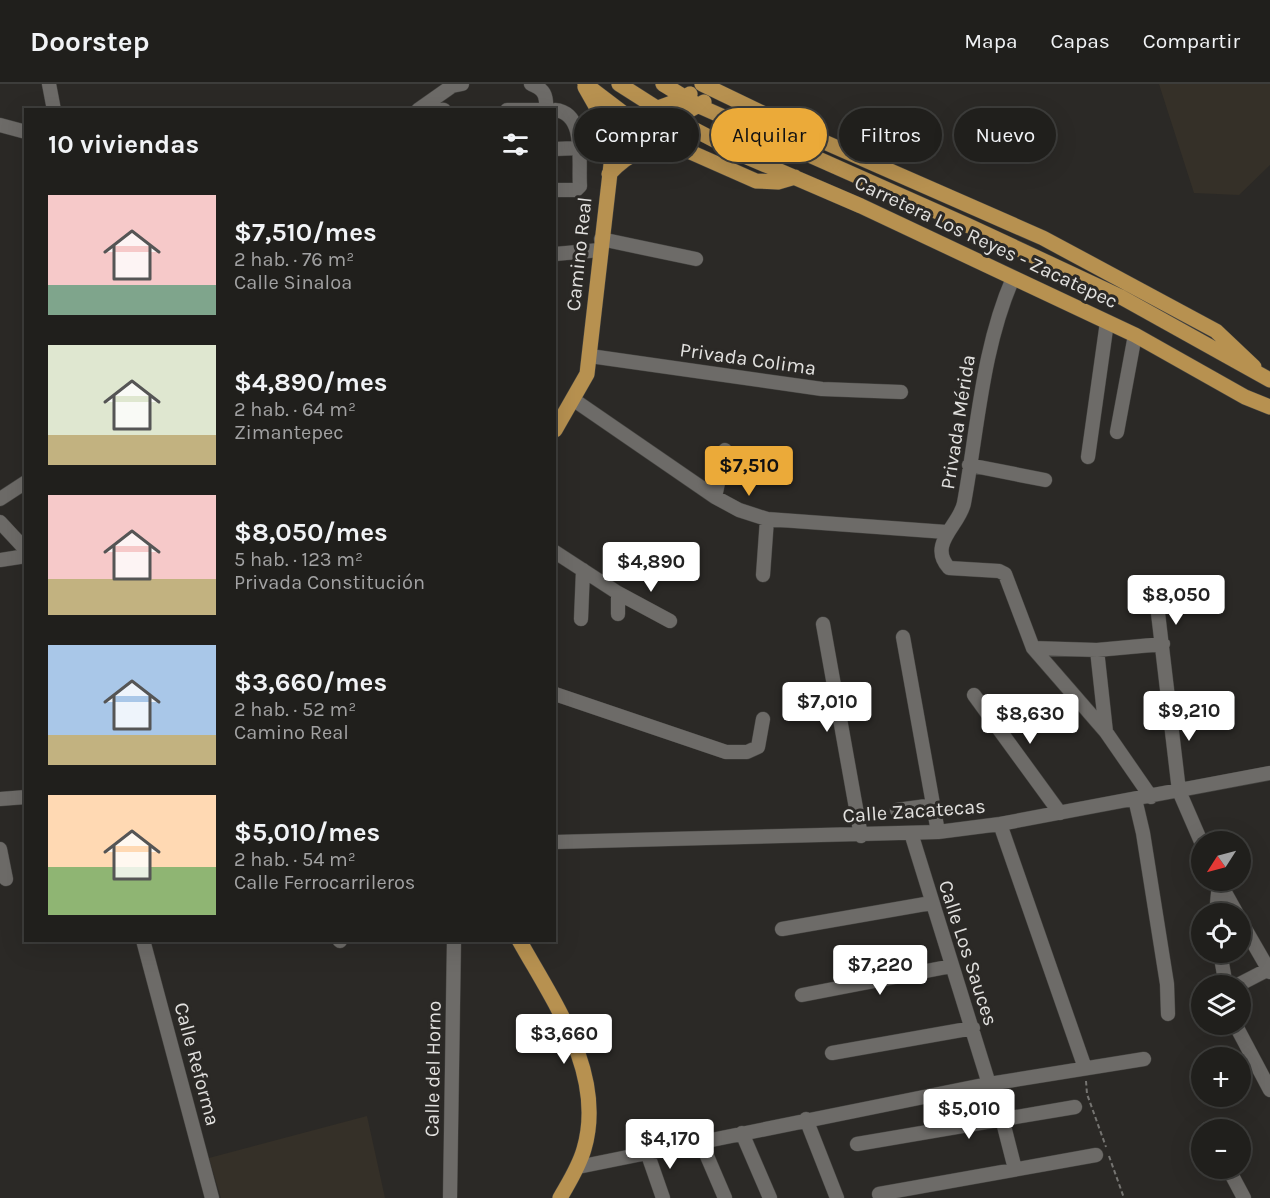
<!DOCTYPE html>
<html lang="es">
<meta charset="utf-8">
<style>
:root{--surface:#201f1c;--page:#2d2c29;--text:#f1f3f6;--muted:#a2a2a3;--line:#3d3d3b;--accent:#ebaa39}
body{margin:0;font-family:Karla,sans-serif;background:var(--page);color:var(--text);height:100vh;display:flex;flex-direction:column;font-size:22px;white-space:nowrap}
*{box-sizing:border-box;margin:0}
p{font-size:20px;color:var(--muted)}
.icon{flex:none;width:33px;height:33px;fill:none;stroke:currentColor;stroke-width:2;stroke-linecap:round;stroke-linejoin:round}
.map{position:relative;flex:1;overflow:hidden}
.sheet{position:absolute;left:24px;top:24px;width:532px;height:834px;display:flex;flex-direction:column;background:var(--surface);border-radius:0px;box-shadow:0 6px 24px #0002,0 0 0 2px var(--line)}
.sheet>*{flex:none}
.hud{position:absolute;left:574px;top:24px;width:570px;height:54px;display:flex;gap:12px}
.needle{width:39px;rotate:234deg}
.buttons{position:absolute;left:1191px;top:747px;display:grid;gap:12px}
.buttons a{display:grid;place-items:center;width:60px;height:60px;border-radius:50%;background:var(--surface);box-shadow:0 6px 24px #0002,0 0 0 2px var(--line);font-size:30px}
.price{position:absolute;translate:-50% -51px;padding:0 14px;border-radius:6px;background:#fff;color:#222;font-size:20px;line-height:39px;filter:drop-shadow(0 2px 3px #0008)}
.price::after{content:'';position:absolute;left:50%;top:36px;width:18px;height:14px;margin-left:-9px;background:inherit;clip-path:polygon(0 0,100% 0,50% 100%)}
.price.active{background:var(--accent);color:#111}
ul{padding:0;list-style:none}
li{display:flex;align-items:center;gap:18px;height:150px;padding:0 24px}
li span{display:grid;place-items:center;flex:none;width:168px;height:120px;border-radius:0px;color:#555}
li>.icon{margin-inline-start:auto}
span .icon{width:72px;height:72px;fill:#fffc;stroke-width:1}
li b{font-size:26px}
h2{display:flex;justify-content:space-between;align-items:center;height:72px;padding:0 24px;font-size:26px}
.pill{padding:0 21px;border-radius:27px;background:var(--surface);box-shadow:0 6px 24px #0002,0 0 0 2px var(--line);font-size:21px;line-height:54px}
.pill.active{background:var(--accent);color:#111}
header{display:flex;align-items:center;gap:36px;box-sizing:border-box;height:84px;padding:0 30px;background:var(--surface);border-bottom:2px solid var(--line)}
header strong{font-size:28px}
nav{display:flex;gap:33px;margin-inline-start:auto;font-size:21px}
.map>svg:first-child{display:block}
.built{fill:#353028}
.lines{fill:none;stroke-linecap:round;stroke-linejoin:round}
.minor-casing{stroke:#454441;stroke-width:15}
.major-casing{stroke:#454441;stroke-width:16}
.path{stroke:#757471;stroke-width:2;stroke-dasharray:4.5 3;stroke-linecap:butt}
.minor{stroke:#6d6b68;stroke-width:14}
.major{stroke:#b79150;stroke-width:15}
.labels{text-anchor:middle;dominant-baseline:central;stroke-width:6;stroke-linejoin:round;paint-order:stroke}
.street-label{font-size:20px;fill:#e2e1df;stroke:#2b2926}
</style>
<header>
<strong>Doorstep</strong>
<nav><a>Mapa</a><a>Capas</a><a>Compartir</a></nav>
</header>
<div class="map">
<svg width="1270" height="1114" viewBox="0 0 1270 1114">
<rect width="100%" height="100%" fill="#2b2926"/>
<path class="built" d="M1159 0H1270V81L1239 111 1194 109Z
M367 1032 385 1114H221L209 1074Z"/>
<g class="lines">
<g class="minor-casing">
<path id="minor" d="M49 0 54 26
M531 0C544 5 547 11 546 26
M426 21 444 26
M418 26 452 2 462 0
M507 26H550
M555 26C587 29 578 79 580 102L576 106H555
M0 41 26 48
M555 65 578 64 612 67
M601 155 696 175
M555 170 600 166
M1013 194C982 265 978 343 964 419 960 441 927 460 949 484L999 487 1005 490 1033 564 1106 648 1151 713
M590 272 822 305 901 308
M574 316 715 413 739 426 767 435 946 448
M1117 348 1135 251
M1088 373 1107 238
M969 381 1045 396
M715 413 725 366
M0 415 26 398
M0 438 26 466
M555 468 618 509 670 537
M0 476 26 472
M763 491 767 435
M618 509V530
M1158 529 1179 707 1202 760
M581 535 583 486
M823 540 861 752
M903 553 938 748
M1033 564 1097 566 1163 560
M1097 566 1106 648
M555 610 726 668H747L758 663 763 635
M974 611 1060 729
M0 715 26 713
M1135 715 1143 749 1167 900 1168 930
M897 726 934 721
M1000 740 1085 984
M911 749 989 1000
M555 758 938 748 1000 740 1270 689
M0 765 6 795
M1218 796 1237 830
M1216 830 1219 799
M1240 836 1270 888
M782 845 931 819
M143 856 212 1114
M339 856 340 857
M1220 868 1226 902
M1236 902 1269 885
M802 911 952 882
M1235 940 1270 1006
M832 969 973 944
M993 999 1015 1085
M983 1001 992 1036
M806 1035 837 1114
M1207 1045V1046
M742 1049 770 1114
M701 1058 725 1114
M857 1060 1075 1023
M647 1068 663 1114
M578 1083 983 1001 1144 975
M1228 1084 1244 1114
M879 1110 1096 1071
M450 1114 454 856"/>
</g>
<g class="major-casing">
<path id="major" d="M585 0 631 35 679 63 756 97 778 98 795 93
M619 0 674 35 747 73 861 122 1135 251 1245 313 1270 323
M663 0 699 22 967 141 1121 213 1270 296
M702 0 806 50 1043 154 1216 247 1254 283
M585 3 614 54
M613 62 674 35 704 18
M609 90C633 65 645 64 679 63
M555 346 587 290 614 54C627 26 667 26 690 10
M519 856C553 917 606 990 584 1065 579 1083 569 1098 560 1114"/>
</g>
<path class="path" d="M1086 997 1087 1010 1106 1063
M1109 1072 1124 1114"/>
<use href="#minor" class="minor"/>
<use href="#major" class="major"/>
</g>
<g class="labels">
<g class="street-label">
<text transform="translate(986 158) rotate(25)">Carretera Los Reyes - Zacatepec</text>
<text transform="translate(579 170) rotate(-84)">Camino Real</text>
<text transform="translate(748 275) rotate(8)">Privada Colima</text>
<text transform="translate(958 338) rotate(-81)">Privada Mérida</text>
<text transform="translate(914 727) rotate(-4)">Calle Zacatecas</text>
<text transform="translate(968 869) rotate(72)">Calle Los Sauces</text>
<text transform="translate(197 980) rotate(75)">Calle Reforma</text>
<text transform="translate(433 985) rotate(-89)">Calle del Horno</text>
</g>
</g>
</svg>
<div class="buttons">
<a><svg class="needle" viewBox="-14 -14 28 28"><path d="M0-13l5 13h-10z" fill="#e53935"/><path d="M0 13l5-13h-10z" fill="#a2a2a3"/></svg></a>
<a><svg class="icon" aria-label="locate" viewBox="0 0 24 24"><circle cx="12" cy="12" r="6"/><path d="M12 2v4M12 18v4M2 12h4M18 12h4"/></svg></a>
<a><svg class="icon" aria-label="layers" viewBox="0 0 24 24"><path d="M12 4l9 5-9 5-9-5zM3 14l9 5 9-5"/></svg></a>
<a>+</a>
<a>−</a>
</div>
<b class="price active" style="left:749px;top:413px">$7,510</b>
<b class="price" style="left:651px;top:509px">$4,890</b>
<b class="price" style="left:1176px;top:542px">$8,050</b>
<b class="price" style="left:827px;top:649px">$7,010</b>
<b class="price" style="left:1189px;top:658px">$9,210</b>
<b class="price" style="left:1030px;top:661px">$8,630</b>
<b class="price" style="left:880px;top:912px">$7,220</b>
<b class="price" style="left:564px;top:981px">$3,660</b>
<b class="price" style="left:969px;top:1056px">$5,010</b>
<b class="price" style="left:670px;top:1086px">$4,170</b>
<div class="hud">
<a class="pill">Comprar</a>
<a class="pill active">Alquilar</a>
<a class="pill">Filtros</a>
<a class="pill">Nuevo</a>
</div>
<section class="sheet">
<h2>10 viviendas<svg class="icon" aria-label="filters" viewBox="0 0 24 24"><path d="M4 7h16M4 17h16"/><circle cx="9" cy="7" r="2"/><circle cx="15" cy="17" r="2"/></svg></h2>
<ul>
<li><span style="background:linear-gradient(#f6c9c9 75%,#7fa58c 0)"><svg class="icon" aria-label="home" viewBox="0 0 24 24"><path d="M3 11l9-7 9 7M6 9v11h12V9"/></svg></span><div><b>$7,510/mes</b><p>2 hab. · 76 m²</p><p>Calle Sinaloa</p></div></li>
<li><span style="background:linear-gradient(#dfe7d0 75%,#c2b280 0)"><svg class="icon" aria-label="home" viewBox="0 0 24 24"><path d="M3 11l9-7 9 7M6 9v11h12V9"/></svg></span><div><b>$4,890/mes</b><p>2 hab. · 64 m²</p><p>Zimantepec</p></div></li>
<li><span style="background:linear-gradient(#f6c9c9 70%,#c2b280 0)"><svg class="icon" aria-label="home" viewBox="0 0 24 24"><path d="M3 11l9-7 9 7M6 9v11h12V9"/></svg></span><div><b>$8,050/mes</b><p>5 hab. · 123 m²</p><p>Privada Constitución</p></div></li>
<li><span style="background:linear-gradient(#a9c7e8 75%,#c2b280 0)"><svg class="icon" aria-label="home" viewBox="0 0 24 24"><path d="M3 11l9-7 9 7M6 9v11h12V9"/></svg></span><div><b>$3,660/mes</b><p>2 hab. · 52 m²</p><p>Camino Real</p></div></li>
<li><span style="background:linear-gradient(#ffd9b3 60%,#8fb573 0)"><svg class="icon" aria-label="home" viewBox="0 0 24 24"><path d="M3 11l9-7 9 7M6 9v11h12V9"/></svg></span><div><b>$5,010/mes</b><p>2 hab. · 54 m²</p><p>Calle Ferrocarrileros</p></div></li>
</ul>
</section>
</div>
